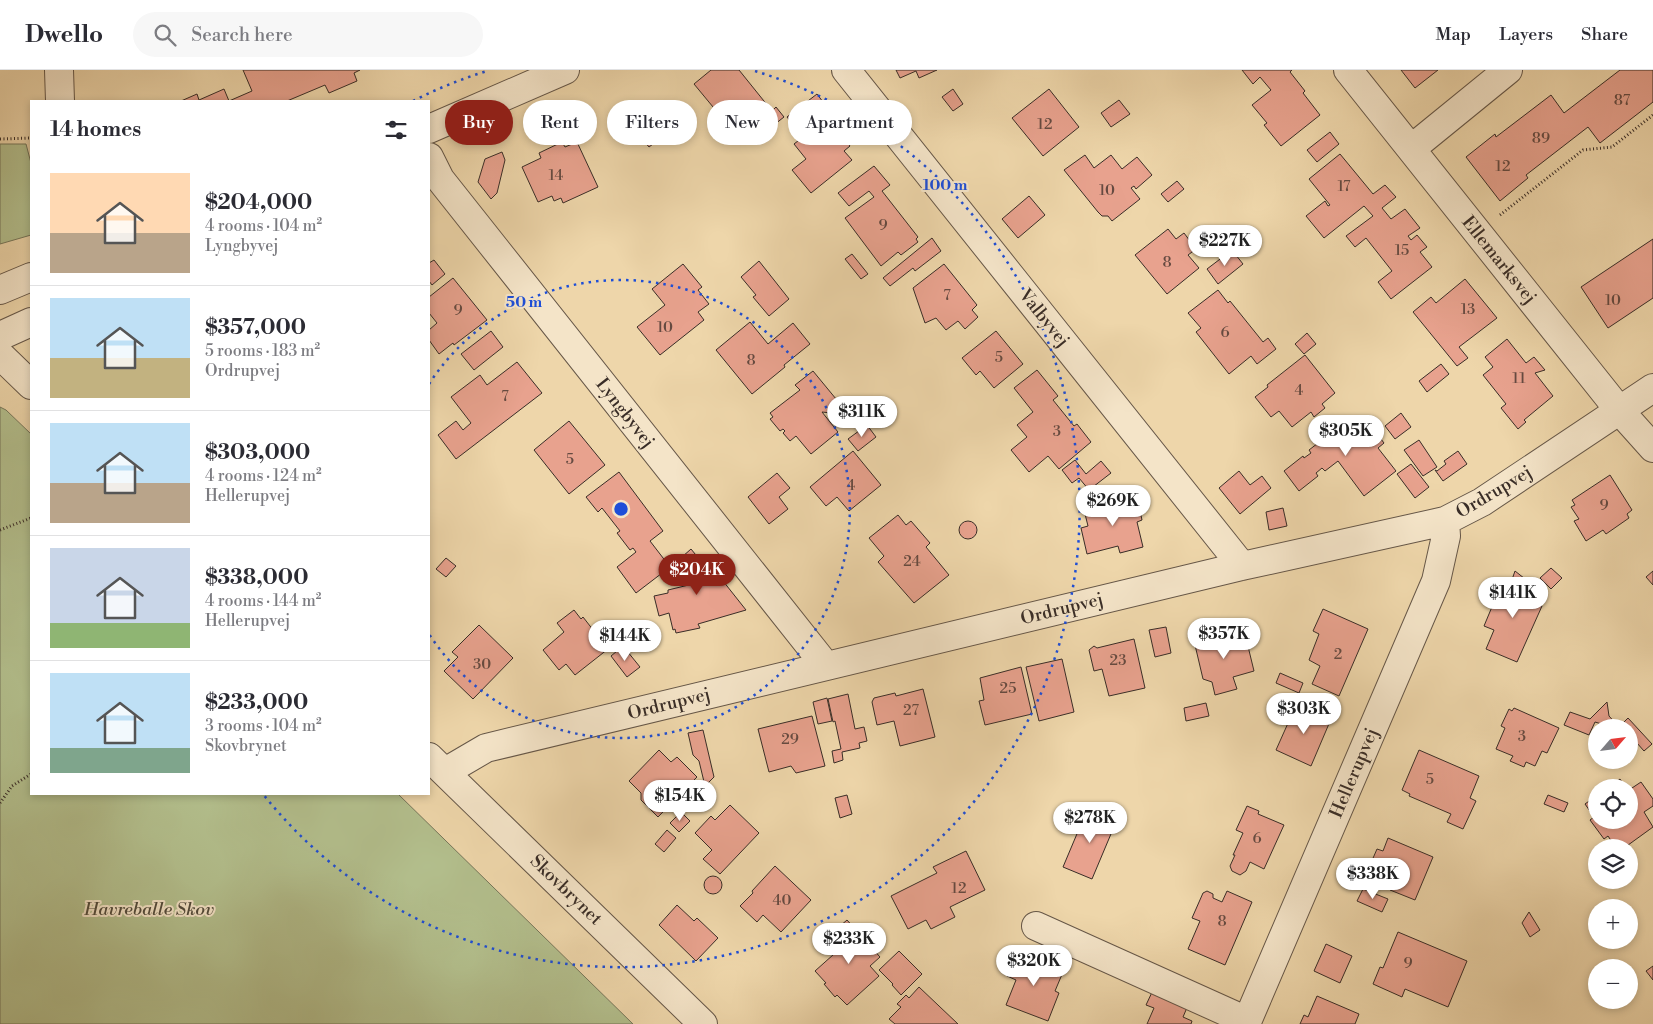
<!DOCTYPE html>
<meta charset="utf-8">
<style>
:root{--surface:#fff;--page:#f7f7f7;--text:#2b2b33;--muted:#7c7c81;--line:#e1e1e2;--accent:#8f2418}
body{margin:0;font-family:"Libre Bodoni",serif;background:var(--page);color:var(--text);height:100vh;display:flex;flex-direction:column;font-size:19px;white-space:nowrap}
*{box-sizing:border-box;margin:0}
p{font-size:16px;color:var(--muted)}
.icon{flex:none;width:28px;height:28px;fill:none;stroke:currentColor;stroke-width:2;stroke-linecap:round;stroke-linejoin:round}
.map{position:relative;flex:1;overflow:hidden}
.sheet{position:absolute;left:30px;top:30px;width:400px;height:695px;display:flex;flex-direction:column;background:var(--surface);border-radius:0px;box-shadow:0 2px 8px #0003}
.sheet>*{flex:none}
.hud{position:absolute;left:445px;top:30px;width:475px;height:45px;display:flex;gap:10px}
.needle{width:32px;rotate:62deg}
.fabs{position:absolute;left:1588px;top:649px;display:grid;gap:10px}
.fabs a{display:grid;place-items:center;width:50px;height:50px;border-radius:50%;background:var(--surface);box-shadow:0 2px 8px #0003;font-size:25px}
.price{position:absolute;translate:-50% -42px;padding:0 11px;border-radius:18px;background:#fff;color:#222;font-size:16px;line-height:32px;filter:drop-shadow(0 1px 2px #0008)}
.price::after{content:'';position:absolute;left:50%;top:30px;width:15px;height:11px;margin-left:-8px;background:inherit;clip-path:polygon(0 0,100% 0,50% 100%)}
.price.current{background:var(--accent);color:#fff}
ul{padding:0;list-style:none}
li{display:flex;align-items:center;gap:15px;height:125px;padding:0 20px}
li+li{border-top:1px solid var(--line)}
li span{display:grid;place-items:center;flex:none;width:140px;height:100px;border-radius:0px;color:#555}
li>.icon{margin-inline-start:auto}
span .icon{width:60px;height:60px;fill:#fffc;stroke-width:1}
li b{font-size:21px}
h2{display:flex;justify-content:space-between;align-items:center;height:60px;padding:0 20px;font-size:21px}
.chip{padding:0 18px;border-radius:22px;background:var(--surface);box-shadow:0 2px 8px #0003;font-size:18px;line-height:45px}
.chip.current{background:var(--accent);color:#fff}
header{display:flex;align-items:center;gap:30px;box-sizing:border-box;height:70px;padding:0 25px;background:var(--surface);border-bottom:1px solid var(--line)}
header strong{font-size:24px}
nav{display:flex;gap:28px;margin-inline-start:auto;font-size:18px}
.search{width:350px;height:45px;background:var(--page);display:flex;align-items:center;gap:12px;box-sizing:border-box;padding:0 18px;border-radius:28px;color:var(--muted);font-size:19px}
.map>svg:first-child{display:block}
.green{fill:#b3bf8d;stroke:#76765a}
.building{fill:#e8a28e;stroke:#392d27}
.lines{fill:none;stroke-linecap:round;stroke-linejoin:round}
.minor-casing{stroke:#665748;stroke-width:30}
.path{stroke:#392d27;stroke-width:3;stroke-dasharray:1 2.5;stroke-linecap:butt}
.minor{stroke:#f4e4c8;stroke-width:28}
.ring{fill:none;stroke:#1d4ed8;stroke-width:2.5;stroke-dasharray:2.5 5}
.labels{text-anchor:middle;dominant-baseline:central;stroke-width:4;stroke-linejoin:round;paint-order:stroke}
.number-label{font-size:15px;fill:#654a41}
.street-label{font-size:18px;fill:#392d27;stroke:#f4e4c8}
.park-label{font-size:18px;font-style:italic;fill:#514a3b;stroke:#f4e4c8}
.centre{fill:#1d4ed8;stroke:#f4e4c8;stroke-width:2.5}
.ring-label{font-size:15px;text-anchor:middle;font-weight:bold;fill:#1d4ed8;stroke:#f4e4c8;stroke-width:4;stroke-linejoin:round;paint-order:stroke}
</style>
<header>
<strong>Dwello</strong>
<div class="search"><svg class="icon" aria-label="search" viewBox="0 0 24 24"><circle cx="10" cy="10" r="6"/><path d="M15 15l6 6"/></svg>Search here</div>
<nav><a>Map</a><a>Layers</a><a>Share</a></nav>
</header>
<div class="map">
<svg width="1653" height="954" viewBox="0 0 1653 954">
<rect width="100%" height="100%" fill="#eed6aa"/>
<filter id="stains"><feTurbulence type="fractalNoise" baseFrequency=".004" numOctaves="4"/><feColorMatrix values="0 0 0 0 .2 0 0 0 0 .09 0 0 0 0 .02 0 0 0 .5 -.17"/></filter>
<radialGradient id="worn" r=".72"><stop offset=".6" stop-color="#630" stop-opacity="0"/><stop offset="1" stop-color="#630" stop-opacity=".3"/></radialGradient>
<path class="green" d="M0 74H26L31 93V165L0 174Z
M0 337 6 340 31 364V724H398L633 954H0Z"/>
<path class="building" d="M243 0H360L354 3 357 11 329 23 325 15 287 31H181L197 24 199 30 224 19 229 31 252 21Z
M711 0H739L772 41 776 37 784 47 770 58 765 51 741 71 731 60 723 66 710 49 718 43 694 14Z
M896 0H937L919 8 916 1 900 8Z
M1242 0H1292L1290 2 1305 21 1303 23 1320 45 1281 76 1264 55 1267 53 1252 35 1271 20 1260 7 1253 14Z
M1401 0H1438L1415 18Z
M1620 0H1653V32L1600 73 1588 57 1526 105 1528 108 1500 131 1466 87 1495 64 1496 67 1551 25 1564 43Z
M953 19 963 34 953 41 942 27Z
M1049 19 1079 57 1043 86 1012 48Z
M817 24 829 40 819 48 830 63 836 58 850 76 844 81 852 90 811 123 792 100 806 89 794 74 803 67 787 47Z
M1119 30 1130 44 1111 57 1101 43Z
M644 46 661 68 649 77 631 56Z
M1330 62 1339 74 1317 92 1307 80Z
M562 72 565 77 577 72 598 117 563 133 561 128 554 131 552 126 538 132 522 97 541 88 539 83Z
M502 82 505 90 497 123 491 129 478 112 485 89Z
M1340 84 1373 124 1385 115 1396 127 1382 138 1391 149 1405 139 1420 158 1408 166 1411 170 1417 165 1427 177 1420 182 1432 197 1391 229 1378 212 1392 201 1366 168 1355 177 1346 166 1373 146 1364 136 1324 168 1306 146 1325 131 1328 136 1330 135 1309 109Z
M1085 85 1094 98 1111 85 1122 99 1137 87 1152 105 1136 119 1134 116 1131 118 1140 129 1112 151 1108 146H1102L1098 142 1064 100Z
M874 96 890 115 882 121 918 167 916 169 918 172 901 185 898 182 881 196 845 148 874 127 869 121 849 136 838 123Z
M1177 111 1184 119 1168 132 1161 124Z
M1029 126 1045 145 1018 168 1002 149Z
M1168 159 1176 169 1184 163 1196 179 1188 185 1199 198 1167 224 1135 185Z
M932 168 941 181 915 201 913 198 890 216 883 208Z
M1653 169V228L1608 258 1581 217Z
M1232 180 1243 194 1218 214 1207 199Z
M852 184 868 204 861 209 845 189Z
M434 190 445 204 432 215 429 211V193Z
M759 191 789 229 769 246 753 227 756 225 741 207Z
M683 194 702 217 698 220 709 234 698 242 704 250 660 285 637 257 665 235 652 219Z
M944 194 977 235 972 240 978 247 965 259 958 251 946 260 936 248 925 253 913 218Z
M453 208 487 250 454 275 453 273 439 284 429 270V260L437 253 429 243V227Z
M1465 209 1497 248 1459 277 1468 288 1457 296 1413 242 1431 227 1436 233Z
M1218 220 1228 233 1230 231 1263 272 1268 268 1276 279 1257 294 1251 286 1229 304 1196 262 1201 258 1188 243Z
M750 252 768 274 793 253 810 274 784 295 785 297 752 324 716 280Z
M491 261 503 277 474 300 461 284Z
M996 261 1023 294 994 318 980 301 976 305 962 288Z
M1307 263 1316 274 1304 284 1295 274Z
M1507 269 1526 293 1534 287 1545 300 1535 303 1553 326 1524 350 1526 352 1518 359 1501 338 1506 334 1483 305 1493 297 1485 287Z
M1305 285 1335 323 1322 334 1325 338 1314 347 1311 342 1292 357 1279 341 1271 347 1255 327 1268 317 1267 315Z
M517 292 542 323 456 389 438 365 456 351 463 360 471 353 451 327 480 305 487 315Z
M1441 294 1449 304 1427 322 1419 311Z
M1037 300 1058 326 1053 330 1074 356 1077 354 1091 372 1059 399 1048 386 1029 402 1011 380 1027 367 1017 355 1033 342 1014 318Z
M813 301 841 335 831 343 822 342 838 362 811 384 796 366 790 371 783 363 785 361 783 359 780 361 770 349 773 347 770 343 800 320 795 315Z
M856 342a9 9 0 1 1 18 0a9 9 0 1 1-18 0Z
M1401 343 1411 357 1395 369 1385 356Z
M1352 347 1357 353 1364 347 1384 373 1378 378 1396 401 1364 426 1338 391 1325 401 1322 398 1316 403 1318 406 1299 421 1284 401 1303 386 1304 388 1311 383 1309 380Z
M569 351 605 395 569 424 534 380Z
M867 355 876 367 858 381 848 369Z
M1419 370 1437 397 1423 406 1404 380Z
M853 381 881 415 849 441 837 427 826 436 810 417Z
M1458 381 1467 394 1443 411 1435 400 1437 401 1446 394 1444 391Z
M1075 390 1086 404 1101 391 1111 403 1089 420 1079 408 1072 413 1062 400Z
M1411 394 1429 417 1415 428 1397 404Z
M1239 401 1250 415 1262 406 1271 418 1240 444 1219 418Z
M619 402 663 461 650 471 670 497 636 523 617 497 636 482 633 478 630 480 617 463 620 461 602 438 598 442 586 427Z
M777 403 790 418 779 427 788 439 769 454 748 427Z
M1610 405 1632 440 1627 444 1629 448 1606 464 1603 460 1586 471 1574 451 1579 449 1571 437 1575 435 1572 430Z
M1137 427 1142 450 1137 452 1143 477 1120 483 1118 476 1087 484 1081 458 1088 456 1084 440Z
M1283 438 1287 456 1269 460 1266 442Z
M898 445 906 455 911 451 930 473 926 477 949 505 914 533 878 492 884 486 869 468Z
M959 460a9 9 0 1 1 18 0a9 9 0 1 1-18 0Z
M691 479 700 490 704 487 746 540 698 554 700 558 676 563 675 559 673 560 669 543 659 546 654 526 668 523V520L697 513 687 500 681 505 673 495Z
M446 488 456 496 446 507 436 499Z
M1551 498 1562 508 1551 519 1540 508Z
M1515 501 1534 516 1528 530 1542 536 1517 592 1486 579 1494 560 1484 556 1494 532 1499 534 1505 520 1508 521Z
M1653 501V515L1646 507Z
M1323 539 1368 559 1339 626 1312 614 1320 596 1309 590 1319 564 1313 561Z
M574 540 581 549 583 547 608 579 575 605 566 594 559 600 543 580 564 562 557 553Z
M479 555 513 588 473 629 444 601 458 587 452 582Z
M1166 557 1171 583 1155 587 1149 560Z
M1240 563 1241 565 1245 564 1254 601 1233 607 1237 619 1215 625 1212 612 1203 609 1195 575 1197 570 1219 564 1222 567Z
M1134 569 1145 618 1109 626 1102 599 1094 601 1089 580 1094 576 1097 578Z
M623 576 640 597 627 607 611 586Z
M1062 589 1074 642 1039 651 1026 597Z
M1021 597 1032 644 985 655 979 631 984 630 980 608Z
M1280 603 1303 613 1299 623 1276 613Z
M923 619 935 667 900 676 894 651 877 655 872 632 874 628 895 623 896 626Z
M848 624 855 659 864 657 867 671 859 673 860 678 842 682 843 690 834 693 832 681 841 679 835 651 833 652 828 629Z
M827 628 832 651 818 654 813 632Z
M1607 632 1609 646 1619 657 1618 658H1605V655L1595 652 1589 665 1564 655 1570 642 1590 649Z
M1206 633 1209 646 1186 651 1184 638Z
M1297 633 1331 649 1311 696 1276 680Z
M1514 638 1559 658 1547 683 1542 681 1535 696 1526 692 1524 697 1510 691 1513 686 1496 679 1505 658 1501 656 1509 639 1512 641Z
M812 646 825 696 796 703 791 696 769 702 758 659Z
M1628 648 1652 674 1644 681 1629 664V658H1623L1621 655Z
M703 660 714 707 705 716 699 691 693 685 688 663Z
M659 680 671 692 677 687 697 707 658 747 641 730V723L629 711Z
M1419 680 1479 706 1470 728 1476 731 1463 759 1447 752 1451 744 1409 726 1410 724 1402 720Z
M1620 709 1626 718H1608Z
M1641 712 1653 729V736L1644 742 1653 757 1624 778H1616L1608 766 1604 769 1590 750 1594 747 1585 734 1596 726V750H1629V720Z
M847 725 852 744 840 748 835 728Z
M1548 725 1568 733 1564 742 1544 734Z
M730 735 759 763 720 804 703 789 712 780 695 763 711 746 715 750Z
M1247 736 1259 741 1258 744 1284 755 1264 799 1250 792 1246 801 1240 805 1232 801 1230 796 1235 785H1233L1243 763 1236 760Z
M1087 740 1116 752 1092 809 1063 797Z
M681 742 690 751 679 762 670 753Z
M667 760 676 768 664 782 655 774Z
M1388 768 1433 787 1415 830 1390 820 1392 817 1376 810 1378 806 1367 802 1377 779 1383 781Z
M966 781 985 820 950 837 955 847 931 859 926 850 908 859 891 826 937 803 933 797Z
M775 796 811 830 781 862 763 845 757 852 740 836 753 823 752 821Z
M704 815a9 9 0 1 1 18 0a9 9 0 1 1-18 0Z
M1363 819 1388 829 1382 842 1357 831Z
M1207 821 1213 824V828L1222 832 1227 821 1252 832 1225 895 1188 879 1200 851 1192 848 1203 823Z
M677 835 694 851 697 848 718 868 696 891 659 855Z
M1529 842 1540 860 1530 867 1522 853Z
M847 850 880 887 870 896 879 906 847 935 837 925 835 927 824 914 826 913 815 901 843 876 832 863Z
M1398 862 1467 891 1448 937 1405 919 1402 927 1373 914 1380 897 1383 898Z
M1326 874 1352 886 1340 913 1314 901Z
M899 881 922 904 901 925 892 915 893 914 879 900Z
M1017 883 1063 902 1055 921 1059 923 1048 951 1006 935 1016 910 1007 906Z
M1653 896V910L1646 901Z
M919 917 958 954H895L889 949 901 937 897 934 906 925 909 928Z
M1154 918 1189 933 1183 947 1192 951 1191 954H1147L1154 938 1146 935Z
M1317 926 1359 944 1355 954H1300L1304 945 1308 947Z"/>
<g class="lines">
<g class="minor-casing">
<path id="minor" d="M59 0 60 31
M846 0 1242 496
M1348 0 1619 340 1653 378
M429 59 565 0
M1411 79 1508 0
M429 87 440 109 826 596
M0 220 31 207
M0 266 31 252
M0 285 31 315
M429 687 703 954
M445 702 486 678 1242 496 1445 451 1482 432 1653 318
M1036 856 1247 951
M1246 954 1436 511 1446 466 1445 451"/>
</g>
<path class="path" d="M0 69 31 68
M1500 145 1583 80 1612 77 1653 45
M0 460 31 448
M0 733 12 716 31 704"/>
<use href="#minor" class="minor"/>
</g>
<g class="ring">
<path d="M429 314A229 229 0 1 1 429 564"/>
<path d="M413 31A458 458 0 0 1 487 1M755 1A458 458 0 1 1 263 724"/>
</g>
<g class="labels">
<g class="number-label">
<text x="1622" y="30">87</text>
<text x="1045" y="54">12</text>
<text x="1541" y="68">89</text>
<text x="1503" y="96">12</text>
<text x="556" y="105">14</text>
<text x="1344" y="116">17</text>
<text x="1107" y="120">10</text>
<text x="883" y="155">9</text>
<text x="1402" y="180">15</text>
<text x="1167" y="192">8</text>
<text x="947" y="225">7</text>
<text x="1613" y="230">10</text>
<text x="1468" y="239">13</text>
<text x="458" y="240">9</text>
<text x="665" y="257">10</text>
<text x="1225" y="262">6</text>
<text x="999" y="287">5</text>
<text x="751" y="290">8</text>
<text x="1519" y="308">11</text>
<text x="1299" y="320">4</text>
<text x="505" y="326">7</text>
<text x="1057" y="361">3</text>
<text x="570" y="389">5</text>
<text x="851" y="415">4</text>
<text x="1604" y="435">9</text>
<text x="912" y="491">24</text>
<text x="1338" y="584">2</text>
<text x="1118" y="590">23</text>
<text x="482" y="594">30</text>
<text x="1008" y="618">25</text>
<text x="911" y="640">27</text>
<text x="1522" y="666">3</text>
<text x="790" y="669">29</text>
<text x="1430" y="709">5</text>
<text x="1257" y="768">6</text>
<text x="959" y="818">12</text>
<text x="782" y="830">40</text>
<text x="1222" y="851">8</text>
<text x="1408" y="893">9</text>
</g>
<g class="street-label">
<text transform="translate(1499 190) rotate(51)">Ellemarksvej</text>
<text transform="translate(1044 248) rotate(51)">Valbyvej</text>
<text transform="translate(625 343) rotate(52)">Lyngbyvej</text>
<text transform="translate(1494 422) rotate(-31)">Ordrupvej</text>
<text transform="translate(1062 539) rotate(-14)">Ordrupvej</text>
<text transform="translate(669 634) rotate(-14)">Ordrupvej</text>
<text transform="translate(1354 703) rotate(-67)">Hellerupvej</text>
<text transform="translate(566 820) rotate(44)">Skovbrynet</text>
</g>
<g class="park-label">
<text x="149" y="839">Havreballe Skov</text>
</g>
</g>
<circle cx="621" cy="439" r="8" class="centre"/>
<g class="ring-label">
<text x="945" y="120">100 m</text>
<text x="524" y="237">50 m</text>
</g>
<rect width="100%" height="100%" filter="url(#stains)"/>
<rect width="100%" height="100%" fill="url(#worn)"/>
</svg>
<div class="fabs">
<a><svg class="needle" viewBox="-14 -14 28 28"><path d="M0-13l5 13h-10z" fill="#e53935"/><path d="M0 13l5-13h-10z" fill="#7c7c81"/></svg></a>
<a><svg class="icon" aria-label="locate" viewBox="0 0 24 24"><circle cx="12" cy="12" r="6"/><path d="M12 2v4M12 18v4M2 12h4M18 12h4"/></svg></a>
<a><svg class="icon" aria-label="layers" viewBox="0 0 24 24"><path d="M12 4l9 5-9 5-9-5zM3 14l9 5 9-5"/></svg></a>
<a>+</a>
<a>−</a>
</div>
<b class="price" style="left:1225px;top:197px">$227K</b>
<b class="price" style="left:862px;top:368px">$311K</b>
<b class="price" style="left:1346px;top:387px">$305K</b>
<b class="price" style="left:1113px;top:457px">$269K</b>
<b class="price current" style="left:697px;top:526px">$204K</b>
<b class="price" style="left:1513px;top:549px">$141K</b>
<b class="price" style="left:1224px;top:590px">$357K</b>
<b class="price" style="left:625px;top:592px">$144K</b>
<b class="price" style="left:1304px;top:665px">$303K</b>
<b class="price" style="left:680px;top:752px">$154K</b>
<b class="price" style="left:1090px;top:774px">$278K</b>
<b class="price" style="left:1373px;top:830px">$338K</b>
<b class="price" style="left:849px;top:895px">$233K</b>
<b class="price" style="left:1034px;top:917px">$320K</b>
<div class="hud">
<a class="chip current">Buy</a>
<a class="chip">Rent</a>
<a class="chip">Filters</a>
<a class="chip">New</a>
<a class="chip">Apartment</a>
</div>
<section class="sheet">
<h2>14 homes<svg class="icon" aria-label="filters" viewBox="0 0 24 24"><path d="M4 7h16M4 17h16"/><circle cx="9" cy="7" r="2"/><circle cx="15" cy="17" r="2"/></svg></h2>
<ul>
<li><span style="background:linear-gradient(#ffd9b3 60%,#b9a48a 0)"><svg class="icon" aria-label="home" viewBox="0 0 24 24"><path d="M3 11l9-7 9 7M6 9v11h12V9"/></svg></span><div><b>$204,000</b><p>4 rooms · 104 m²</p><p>Lyngbyvej</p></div></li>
<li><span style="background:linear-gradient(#bfe0f5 60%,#c2b280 0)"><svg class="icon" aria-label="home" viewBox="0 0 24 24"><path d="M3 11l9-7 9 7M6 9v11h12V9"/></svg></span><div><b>$357,000</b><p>5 rooms · 183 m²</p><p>Ordrupvej</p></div></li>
<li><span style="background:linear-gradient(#bfe0f5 60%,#b9a48a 0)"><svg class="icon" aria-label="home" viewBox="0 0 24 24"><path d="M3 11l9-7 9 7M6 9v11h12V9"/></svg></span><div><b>$303,000</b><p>4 rooms · 124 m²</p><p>Hellerupvej</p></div></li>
<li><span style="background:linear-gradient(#c9d6e8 75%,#8fb573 0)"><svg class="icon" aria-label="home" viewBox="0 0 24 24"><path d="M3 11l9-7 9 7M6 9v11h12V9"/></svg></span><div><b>$338,000</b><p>4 rooms · 144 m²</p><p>Hellerupvej</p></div></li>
<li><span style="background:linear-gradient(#bfe0f5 75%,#7fa58c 0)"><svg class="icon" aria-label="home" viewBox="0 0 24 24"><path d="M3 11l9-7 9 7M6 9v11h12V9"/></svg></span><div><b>$233,000</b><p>3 rooms · 104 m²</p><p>Skovbrynet</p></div></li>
</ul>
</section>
</div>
